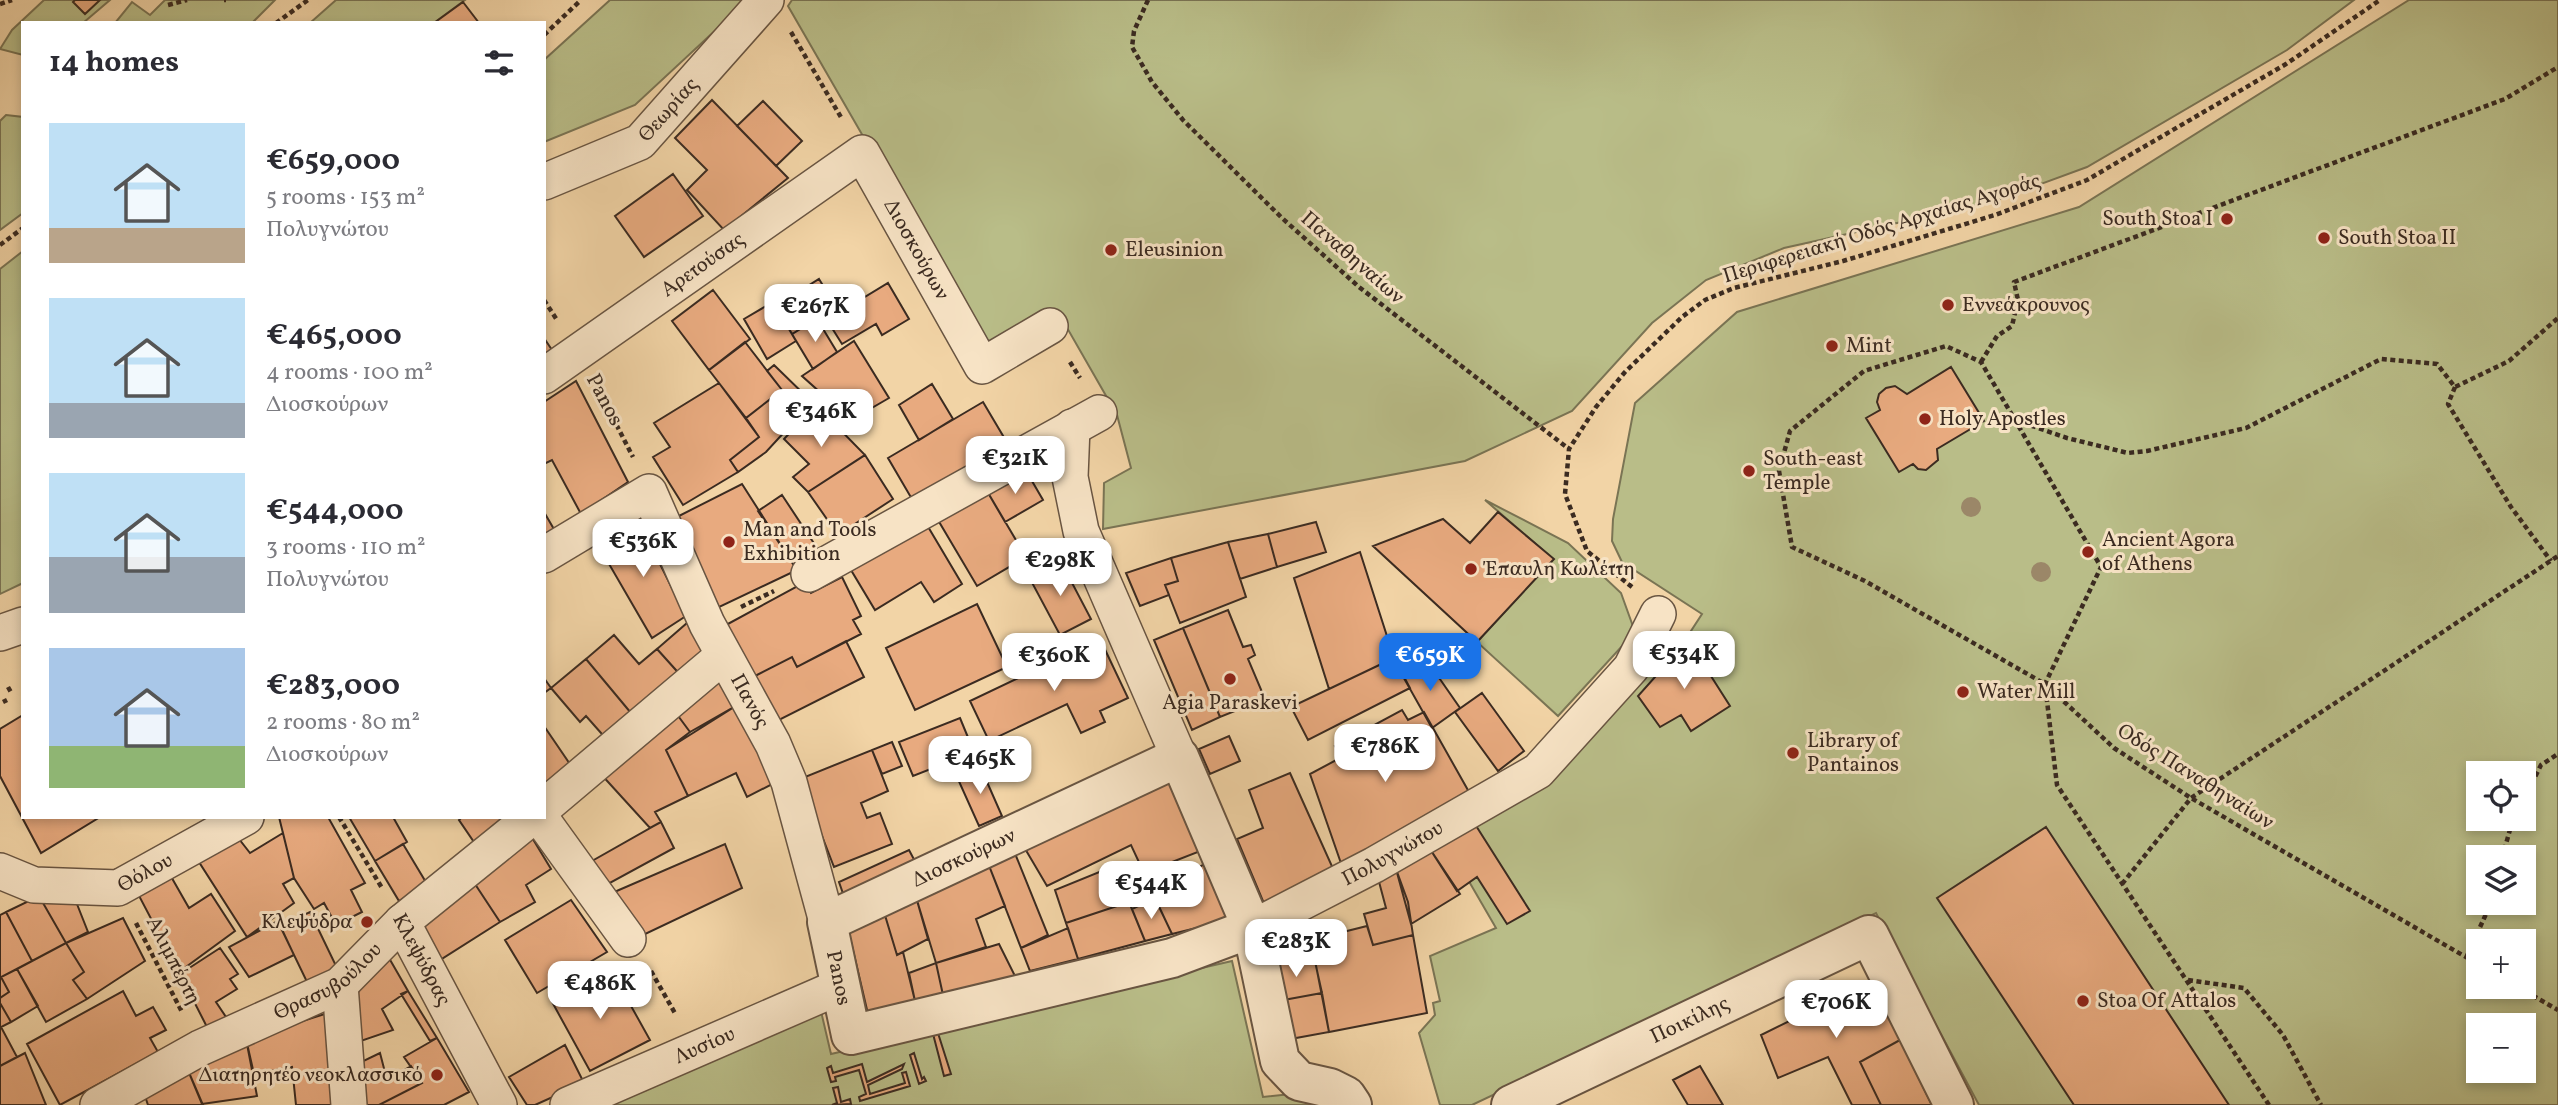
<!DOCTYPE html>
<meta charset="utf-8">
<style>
:root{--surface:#fff;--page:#f2f2f3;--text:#2b2b33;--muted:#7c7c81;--accent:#1a73e8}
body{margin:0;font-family:Vollkorn,serif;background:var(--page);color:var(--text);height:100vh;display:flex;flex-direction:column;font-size:26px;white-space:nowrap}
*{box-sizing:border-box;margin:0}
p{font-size:23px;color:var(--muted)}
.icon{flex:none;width:38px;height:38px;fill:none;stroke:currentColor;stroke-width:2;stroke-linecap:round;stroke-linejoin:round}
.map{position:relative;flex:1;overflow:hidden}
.details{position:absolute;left:21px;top:21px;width:525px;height:798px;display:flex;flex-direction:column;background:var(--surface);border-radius:0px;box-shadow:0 4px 10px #0003}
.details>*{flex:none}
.fabs{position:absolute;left:2466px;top:761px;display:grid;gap:14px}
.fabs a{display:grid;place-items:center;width:70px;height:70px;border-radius:0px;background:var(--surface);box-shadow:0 4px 10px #0003;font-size:35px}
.price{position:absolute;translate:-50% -60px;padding:0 16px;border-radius:14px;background:#fff;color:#222;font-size:23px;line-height:46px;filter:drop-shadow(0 2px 4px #0008)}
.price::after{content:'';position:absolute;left:50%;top:42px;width:21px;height:16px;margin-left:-10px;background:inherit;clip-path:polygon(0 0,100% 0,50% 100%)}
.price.on{background:var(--accent);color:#fff}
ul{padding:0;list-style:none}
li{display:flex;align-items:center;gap:21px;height:175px;padding:0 28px}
li span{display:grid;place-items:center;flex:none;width:196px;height:140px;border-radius:0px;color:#555}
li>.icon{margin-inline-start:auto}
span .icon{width:84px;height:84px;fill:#fffc;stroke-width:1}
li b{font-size:30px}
h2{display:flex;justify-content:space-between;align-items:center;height:84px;padding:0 28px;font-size:30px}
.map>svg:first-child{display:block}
.green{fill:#b9bd88;stroke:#7a7454;stroke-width:2;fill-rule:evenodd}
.building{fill:#e8aa7f;stroke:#3b2b21;stroke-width:2}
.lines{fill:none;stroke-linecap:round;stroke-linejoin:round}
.pedestrian-casing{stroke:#695542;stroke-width:38}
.minor-casing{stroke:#695542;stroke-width:42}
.path{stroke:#3b2b21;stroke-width:4.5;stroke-dasharray:5 3.5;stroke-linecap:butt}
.pedestrian{stroke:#f7e3c5;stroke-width:35}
.minor{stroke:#f7e3c5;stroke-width:38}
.tree{fill:#9b8768}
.poi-dot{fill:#8f2418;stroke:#f7e3c5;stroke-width:2.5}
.labels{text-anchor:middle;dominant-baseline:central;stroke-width:6;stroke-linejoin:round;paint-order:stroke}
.street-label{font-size:21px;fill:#3b2b21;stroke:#f7e3c5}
.poi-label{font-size:21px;fill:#3b2b21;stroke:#f7e3c5;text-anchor:start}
</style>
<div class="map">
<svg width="2558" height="1105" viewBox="0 0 2558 1105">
<rect width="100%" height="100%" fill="#f2d4a6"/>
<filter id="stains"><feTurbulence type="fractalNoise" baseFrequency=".00286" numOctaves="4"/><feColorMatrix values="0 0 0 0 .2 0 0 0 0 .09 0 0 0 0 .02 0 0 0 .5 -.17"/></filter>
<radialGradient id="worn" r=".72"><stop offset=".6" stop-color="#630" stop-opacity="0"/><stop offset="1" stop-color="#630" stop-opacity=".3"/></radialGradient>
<path class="green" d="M44 0H110L83 23H23V55L0 49 12 30Z
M165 0H275L252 23H115L132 2 150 15Z
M336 0H465L434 23H310Z
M610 0H748L635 105 544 142V60Z
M792 0H2354L2287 50 2087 167 1992 202 1784 248 1706 280 1652 323 1572 411 1465 461 1103 529 1104 483 1131 468 1117 415 1058 312 988 353 788 6Z
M2409 0H2558V1105H1979L1876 913 1472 1105H1440L1419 1033 1435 1015 1433 1003 1440 1001 1430 956 1496 928 1445 840 1631 692 1687 637 1702 614 1622 562 1612 541 1613 519 1635 403 1737 312 2079 207ZM2478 774H2524V819H2478ZM2478 858H2524V903H2478ZM2478 942H2524V987H2478ZM2478 1026H2524V1071H2478Z
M6 115 23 117V213L0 230V121Z
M23 251V583L0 594V269Z
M1485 500 1568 543 1621 593 1635 632 1558 716 1477 642 1553 559Z
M1232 961 1263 1097 1319 1091 1324 1105H595L820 1007 831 1054Z"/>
<path class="building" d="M75 0H100L85 14 73 2Z
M463 2 479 23H434Z
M712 100 788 178 724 230 687 190 707 170 675 138Z
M763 101 802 141 776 166 737 126Z
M673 174 703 216 644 257 615 216Z
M819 279 836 307 792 334 776 306Z
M888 283 909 319 882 335 876 324 842 344 827 320Z
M713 290 750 339 709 370 672 321Z
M773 302 796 341 767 359 744 319Z
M817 319 837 352 813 369 792 334Z
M544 338 552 350 544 356Z
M854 341 889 398 851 420 802 376Z
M745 342 782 390 746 418 709 370Z
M774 365 812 402 766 452 738 472 730 460 759 437 746 418 782 390 767 371Z
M1951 367 1984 421 1937 449 1938 460 1926 470 1918 469 1913 464 1899 472 1866 418 1880 410 1877 402 1879 394 1886 388 1895 386 1907 394Z
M576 381 628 482 581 514 552 460 544 464V402Z
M719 383 759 437 730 460 738 472 683 505 653 457 670 447 654 423Z
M932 384 953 419 919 440 899 405Z
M983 402 1012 451 916 506 888 458Z
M816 405 865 455 808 492 793 477 809 464 784 439Z
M865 455 893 499 838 535 808 492Z
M1025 469 1043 500 1005 522 987 491Z
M742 484 797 570 715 609 671 520Z
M987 491 1026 557 977 586 938 520Z
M782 495 821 554 797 570 758 511Z
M544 512 555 531 544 538Z
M1498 512 1554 559 1477 642 1373 546 1443 519 1470 543Z
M639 522 686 616 652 638 598 545Z
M1316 522 1326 552 1277 567 1268 534Z
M927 525 962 584 934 602 921 582 875 610 851 570Z
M1268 534 1277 567 1240 579 1228 542Z
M1228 542 1246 597 1180 623 1165 585 1178 581 1171 558Z
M1360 552 1394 658 1329 689 1294 578Z
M1171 558 1178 581 1165 585 1169 595 1140 606 1126 573Z
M1060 560 1091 619 1060 635 1029 577Z
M842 577 861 616 853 620 861 634 797 667 792 657 755 676 726 625 805 582 811 593Z
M977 604 1007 667 915 710 886 648Z
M1228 610 1243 647 1251 645 1255 655 1248 659 1265 699 1220 717 1183 628Z
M687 623 713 655 684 679 657 649Z
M1183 628 1220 717 1192 730 1154 640Z
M614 635 639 664 657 649 684 679 636 719 586 659Z
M1100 639 1128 698 1100 711 1105 722 1081 733 1067 704 989 741 970 701Z
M1688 640 1730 706 1691 731 1681 715 1660 727 1638 696Z
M846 641 864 677 777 721 755 676 792 657 797 667Z
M1394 658 1410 688 1308 740 1291 707Z
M586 659 636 719 609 742 586 716 580 722 551 688Z
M1426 659 1460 708 1432 728 1401 673Z
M717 672 739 704 690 732 673 709Z
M544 678 551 688 544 693Z
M1482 693 1524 751 1498 771 1455 712Z
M739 704 780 780 747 797 736 773 688 796 666 750Z
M673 709 690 732 666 750 688 796 655 812 661 822 650 828 599 772Z
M1402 710 1408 720 1424 712 1469 792 1343 869 1310 774 1342 757 1335 746Z
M23 715V817H100L41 853 0 776V729Z
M960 718 974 752 913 776 899 742Z
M544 726 574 770 544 791Z
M1229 736 1240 761 1210 774 1199 749Z
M892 742 902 766 882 774 872 750Z
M872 750 888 791 861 803 867 818 880 813 892 844 834 867 800 779Z
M980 766 1002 816 979 826 957 777Z
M1290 773 1335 873 1265 906 1237 839 1263 828 1249 790Z
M1172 777 1203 850 1144 873 1131 845 1047 886 1024 847Z
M279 817H328L365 883 351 890 362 912 336 925 324 903 314 909 294 878Z
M349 817H393L407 842 375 861Z
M462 817H515L476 845 459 820Z
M1473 821 1530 911 1507 924 1477 877 1457 891 1430 849Z
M661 822 674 848 608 884 592 861Z
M2046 827 2229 1105H2074L1937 898Z
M528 831 551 869 526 885 535 902 500 922 471 878Z
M283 833 294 878 283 884 294 903 247 937 199 862 239 839 250 853Z
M403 844 427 884 399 901 375 861Z
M725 844 742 888 641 936 612 893Z
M1430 849 1460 894 1411 924 1396 869Z
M909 850 918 867 846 902 839 882Z
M1014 851 1048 935 1021 948 988 863Z
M1209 862 1233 919 1172 934 1151 890Z
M988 863 1005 906 976 919 986 947 936 963 916 897Z
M1114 866 1129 902 1066 923 1055 890Z
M1396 869 1408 902 1413 935 1373 945 1364 914 1386 908 1378 878Z
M169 873 189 908 211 894 235 931 179 972 137 892Z
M471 878 500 922 440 960 417 922Z
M73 894 88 932 66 943 39 896Z
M39 896 66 943 32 961 6 912Z
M916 897 928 939 897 955 884 912Z
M1155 898 1172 934 1145 941 1132 909Z
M571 900 607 952 537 993 505 940Z
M1129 902 1145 941 1078 959 1066 923Z
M1305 911 1314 957 1270 966 1263 933Z
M6 912 32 961 1 977 9 992 0 998V915Z
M310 912 338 970 308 984 280 926Z
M884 912 897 955 903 952 915 1001 868 1014 848 929Z
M123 918 145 961 87 999 73 980 84 972 66 943Z
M278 921 294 955 249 977 229 947Z
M1367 926 1373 945 1413 935 1427 1013 1329 1032 1311 940Z
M1068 928 1078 959 1030 971 1021 948Z
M66 943 84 972 73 980 87 999 46 1022 17 969Z
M999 944 1015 976 943 995 936 963Z
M220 948 238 974 230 979 237 989 216 1002 226 1017 208 1029 180 974Z
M1314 957 1322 993 1278 1001 1270 966Z
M389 958 408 991 382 1009 393 1030 355 1043 351 989Z
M936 963 943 995 915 1001 909 973Z
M17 969 38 1006 11 1022 0 1003V998L9 992 1 977Z
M602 972 614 992 621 988 650 1040 590 1071 551 1000Z
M1871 981 1900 1040 1860 1062 1881 1105H1852L1828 1057 1778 1078 1761 1035Z
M123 991 136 1016 153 1007 166 1030 150 1038 158 1052 60 1105 27 1044Z
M408 991 437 1038 430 1041 401 994Z
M1322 993 1329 1032 1285 1040 1278 1001Z
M0 1003 11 1022 1 1027 17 1057 0 1066Z
M331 1012 335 1070 293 1076 292 1067 254 1074 246 1039Z
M932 1030H937L951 1074 944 1076Z
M437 1038 469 1092 444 1105H379L422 1083 404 1057Z
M246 1039 257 1096 202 1104 187 1068Z
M1900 1040 1932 1105H1881L1860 1062Z
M565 1045 584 1083 535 1105H527L509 1077Z
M25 1053 46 1105H0V1066Z
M380 1053 387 1080 411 1066 422 1083 379 1105H361L357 1064Z
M914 1053 922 1079 924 1077 926 1081 919 1084 910 1055Z
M862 1064 867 1082 904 1064 902 1069 868 1085 870 1094 905 1083 902 1073 906 1072 910 1086 860 1101 859 1097 866 1094 859 1070 835 1077 836 1081 831 1082 827 1068 831 1066 833 1073Z
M1700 1066 1723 1105H1688L1673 1080Z
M187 1068 203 1105H148L145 1096Z
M335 1070 337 1105H296L293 1076Z
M838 1087 841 1102 850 1099 851 1104 832 1105 837 1103 833 1088Z"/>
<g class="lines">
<g class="pedestrian-casing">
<g id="pedestrian">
<path id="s1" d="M544 182 640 142 766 0"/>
<path id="s2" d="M544 376 862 153 982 366 1050 326"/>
<path d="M1072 427 1070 477 1081 531 1179 757"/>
<path id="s3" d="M544 555 649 492 707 624 773 744 789 782 827 922"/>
<path d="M809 574 1099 413"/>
<path d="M0 633 23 625"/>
<path d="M544 807 723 656"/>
<path d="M540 817 628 939"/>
<path id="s4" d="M0 871 34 885 118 888 246 817"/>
<path d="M402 922 499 1105"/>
<path id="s5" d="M1252 928 1374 865 1538 771 1631 668 1658 614"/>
<path d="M340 985 349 1105"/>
<path id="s6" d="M98 1105 200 1048 340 985 402 922 532 817"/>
<path id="s7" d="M568 1105 839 987"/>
</g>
</g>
<g class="minor-casing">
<g id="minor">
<path id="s8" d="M1252 928 1172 958 851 1035 827 922 1179 757 1252 928 1280 1061 1299 1081 1330 1088 1346 1096 1352 1105"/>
<path id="s9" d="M1511 1105 1869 935 1954 1105"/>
</g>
</g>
<path class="path" d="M224 0H226
M1148 0 1134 31 1132 47 1152 82 1183 120 1282 218 1359 287 1569 449
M0 4 12 0
M168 5 187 0
M276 23 308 0
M791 32 842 119
M544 35 581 0
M0 245 23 228
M544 300 557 320
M1070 362 1080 378
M1981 362 1997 336 2012 326 2018 300 2014 282 2505 99 2558 67
M597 387 633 457
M2455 387 2448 404 2511 507 2551 561
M2015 420 2067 438 2128 453 2147 451 2246 428 2381 359 2437 364 2455 387 2509 361 2558 318
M1632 587 1587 551 1565 494 1569 449 1596 407 1625 372 1682 317 1705 300 1734 288 1843 261 1995 215 2087 180 2286 64 2380 0
M741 607 774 591
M8 687 12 694
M4 699 6 703
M2524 799 2541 765 2558 754
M339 817 382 888
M2502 858 2513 819
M2122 884 2191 798 2558 556
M136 923 182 1012
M2466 958 2491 903
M651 971 676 1015
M2188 980 2244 988 2283 1035 2321 1105
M2518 987 2558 1010
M2269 1105 2057 785 2045 684 2101 567 1981 362 1946 346 1864 371 1790 431 1779 471 1792 547 1865 581 2045 684 2114 748 2191 798 2478 964"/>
<use href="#pedestrian" class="pedestrian"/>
<use href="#minor" class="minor"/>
</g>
<g class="tree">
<circle cx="1971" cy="507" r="10"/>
<circle cx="2041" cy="572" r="10"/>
</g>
<g class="poi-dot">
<circle cx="2227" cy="219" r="7"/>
<circle cx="2324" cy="238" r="7"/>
<circle cx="1111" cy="250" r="7"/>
<circle cx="1948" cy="305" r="7"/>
<circle cx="1832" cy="346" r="7"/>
<circle cx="1925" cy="419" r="7"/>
<circle cx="1749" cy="471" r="7"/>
<circle cx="729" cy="542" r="7"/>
<circle cx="2088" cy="552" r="7"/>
<circle cx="1471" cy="569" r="7"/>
<circle cx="1230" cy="679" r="7"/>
<circle cx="1963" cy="692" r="7"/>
<circle cx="1793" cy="753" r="7"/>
<circle cx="367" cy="922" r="7"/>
<circle cx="2083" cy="1001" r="7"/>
<circle cx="437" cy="1075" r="7"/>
</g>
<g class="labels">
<g class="street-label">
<text stroke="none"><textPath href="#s1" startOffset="147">Θεωρίας</textPath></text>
<text transform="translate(1882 229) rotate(-17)">Περιφερειακή Οδός Αρχαίας Αγοράς</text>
<text stroke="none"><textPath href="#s2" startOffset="499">Διοσκούρων</textPath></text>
<text transform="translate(1352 258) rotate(41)">Παναθηναίων</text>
<text stroke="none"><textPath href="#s2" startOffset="194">Αρετούσας</textPath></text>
<text transform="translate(604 400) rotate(62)">Panos</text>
<text stroke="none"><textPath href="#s3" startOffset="355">Πανός</textPath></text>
<text transform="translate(2195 777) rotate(32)">Οδός Παναθηναίων</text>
<text stroke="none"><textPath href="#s5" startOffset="159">Πολυγνώτου</textPath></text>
<text stroke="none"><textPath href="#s8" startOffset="682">Διοσκούρων</textPath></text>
<text stroke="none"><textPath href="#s4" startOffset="152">Θόλου</textPath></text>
<text transform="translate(421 960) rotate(62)">Κλεψύδρας</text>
<text transform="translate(173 961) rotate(63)">Αλιμπέρτη</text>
<text stroke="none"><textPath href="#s6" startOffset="262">Θρασυβούλου</textPath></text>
<text transform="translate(838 978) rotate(78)">Panos</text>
<text stroke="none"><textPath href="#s9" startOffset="198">Ποικίλης</textPath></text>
<text stroke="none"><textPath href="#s7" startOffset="149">Λυσίου</textPath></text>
</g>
<g class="poi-label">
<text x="2213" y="219" text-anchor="end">South Stoa I</text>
<text x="2338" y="238">South Stoa II</text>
<text x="1125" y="250">Eleusinion</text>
<text x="1962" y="305">Εννεάκρουνος</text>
<text x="1846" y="346">Mint</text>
<text x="1939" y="419">Holy Apostles</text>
<text x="1763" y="459">South-east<tspan x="1763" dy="24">Temple</tspan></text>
<text x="743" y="530">Man and Tools<tspan x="743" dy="24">Exhibition</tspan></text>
<text x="2102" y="540">Ancient Agora<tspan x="2102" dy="24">of Athens</tspan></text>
<text x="1485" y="569">Έπαυλη Κωλέττη</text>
<text x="1977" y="692">Water Mill</text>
<text x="1230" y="703" text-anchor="middle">Agia Paraskevi</text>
<text x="1807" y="741">Library of<tspan x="1807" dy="24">Pantainos</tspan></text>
<text x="353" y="922" text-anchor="end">Κλεψύδρα</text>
<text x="2097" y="1001">Stoa Of Attalos</text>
<text x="423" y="1075" text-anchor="end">Διατηρητέο νεοκλασσικό</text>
</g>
</g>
<rect width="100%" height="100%" filter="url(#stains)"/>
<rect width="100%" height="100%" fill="url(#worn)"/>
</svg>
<div class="fabs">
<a><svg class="icon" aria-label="locate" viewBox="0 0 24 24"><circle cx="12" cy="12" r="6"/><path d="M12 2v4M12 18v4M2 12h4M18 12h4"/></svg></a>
<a><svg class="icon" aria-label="layers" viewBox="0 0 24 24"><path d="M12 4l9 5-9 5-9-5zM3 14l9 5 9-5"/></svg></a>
<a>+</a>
<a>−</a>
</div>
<b class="price" style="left:815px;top:344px">€267K</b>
<b class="price" style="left:821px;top:449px">€346K</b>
<b class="price" style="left:1015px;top:496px">€321K</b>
<b class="price" style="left:643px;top:579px">€536K</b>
<b class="price" style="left:1060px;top:598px">€298K</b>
<b class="price" style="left:1684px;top:691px">€534K</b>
<b class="price" style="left:1054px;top:693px">€360K</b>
<b class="price on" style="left:1430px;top:693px">€659K</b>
<b class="price" style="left:1385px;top:784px">€786K</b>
<b class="price" style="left:980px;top:796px">€465K</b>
<b class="price" style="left:1151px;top:921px">€544K</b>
<b class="price" style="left:1296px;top:979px">€283K</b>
<b class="price" style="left:600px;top:1021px">€486K</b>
<b class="price" style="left:1836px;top:1040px">€706K</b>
<section class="details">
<h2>14 homes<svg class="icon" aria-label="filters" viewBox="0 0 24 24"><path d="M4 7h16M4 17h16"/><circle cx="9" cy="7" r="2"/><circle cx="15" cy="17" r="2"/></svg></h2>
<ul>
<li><span style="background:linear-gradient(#bfe0f5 75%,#b9a48a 0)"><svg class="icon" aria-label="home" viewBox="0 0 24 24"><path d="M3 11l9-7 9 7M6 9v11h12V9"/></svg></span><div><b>€659,000</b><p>5 rooms · 153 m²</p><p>Πολυγνώτου</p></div></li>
<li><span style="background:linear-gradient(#bfe0f5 75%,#9aa5b1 0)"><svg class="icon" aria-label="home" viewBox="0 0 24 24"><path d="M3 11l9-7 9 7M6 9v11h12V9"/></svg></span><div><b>€465,000</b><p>4 rooms · 100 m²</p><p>Διοσκούρων</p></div></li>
<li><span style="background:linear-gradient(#bfe0f5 60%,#9aa5b1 0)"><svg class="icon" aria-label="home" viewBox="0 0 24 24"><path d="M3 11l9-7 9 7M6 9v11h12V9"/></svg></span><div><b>€544,000</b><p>3 rooms · 110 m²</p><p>Πολυγνώτου</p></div></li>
<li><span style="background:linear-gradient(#a9c7e8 70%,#8fb573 0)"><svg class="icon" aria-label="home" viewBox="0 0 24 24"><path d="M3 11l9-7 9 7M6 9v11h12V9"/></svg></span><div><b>€283,000</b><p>2 rooms · 80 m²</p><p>Διοσκούρων</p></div></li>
</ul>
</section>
</div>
